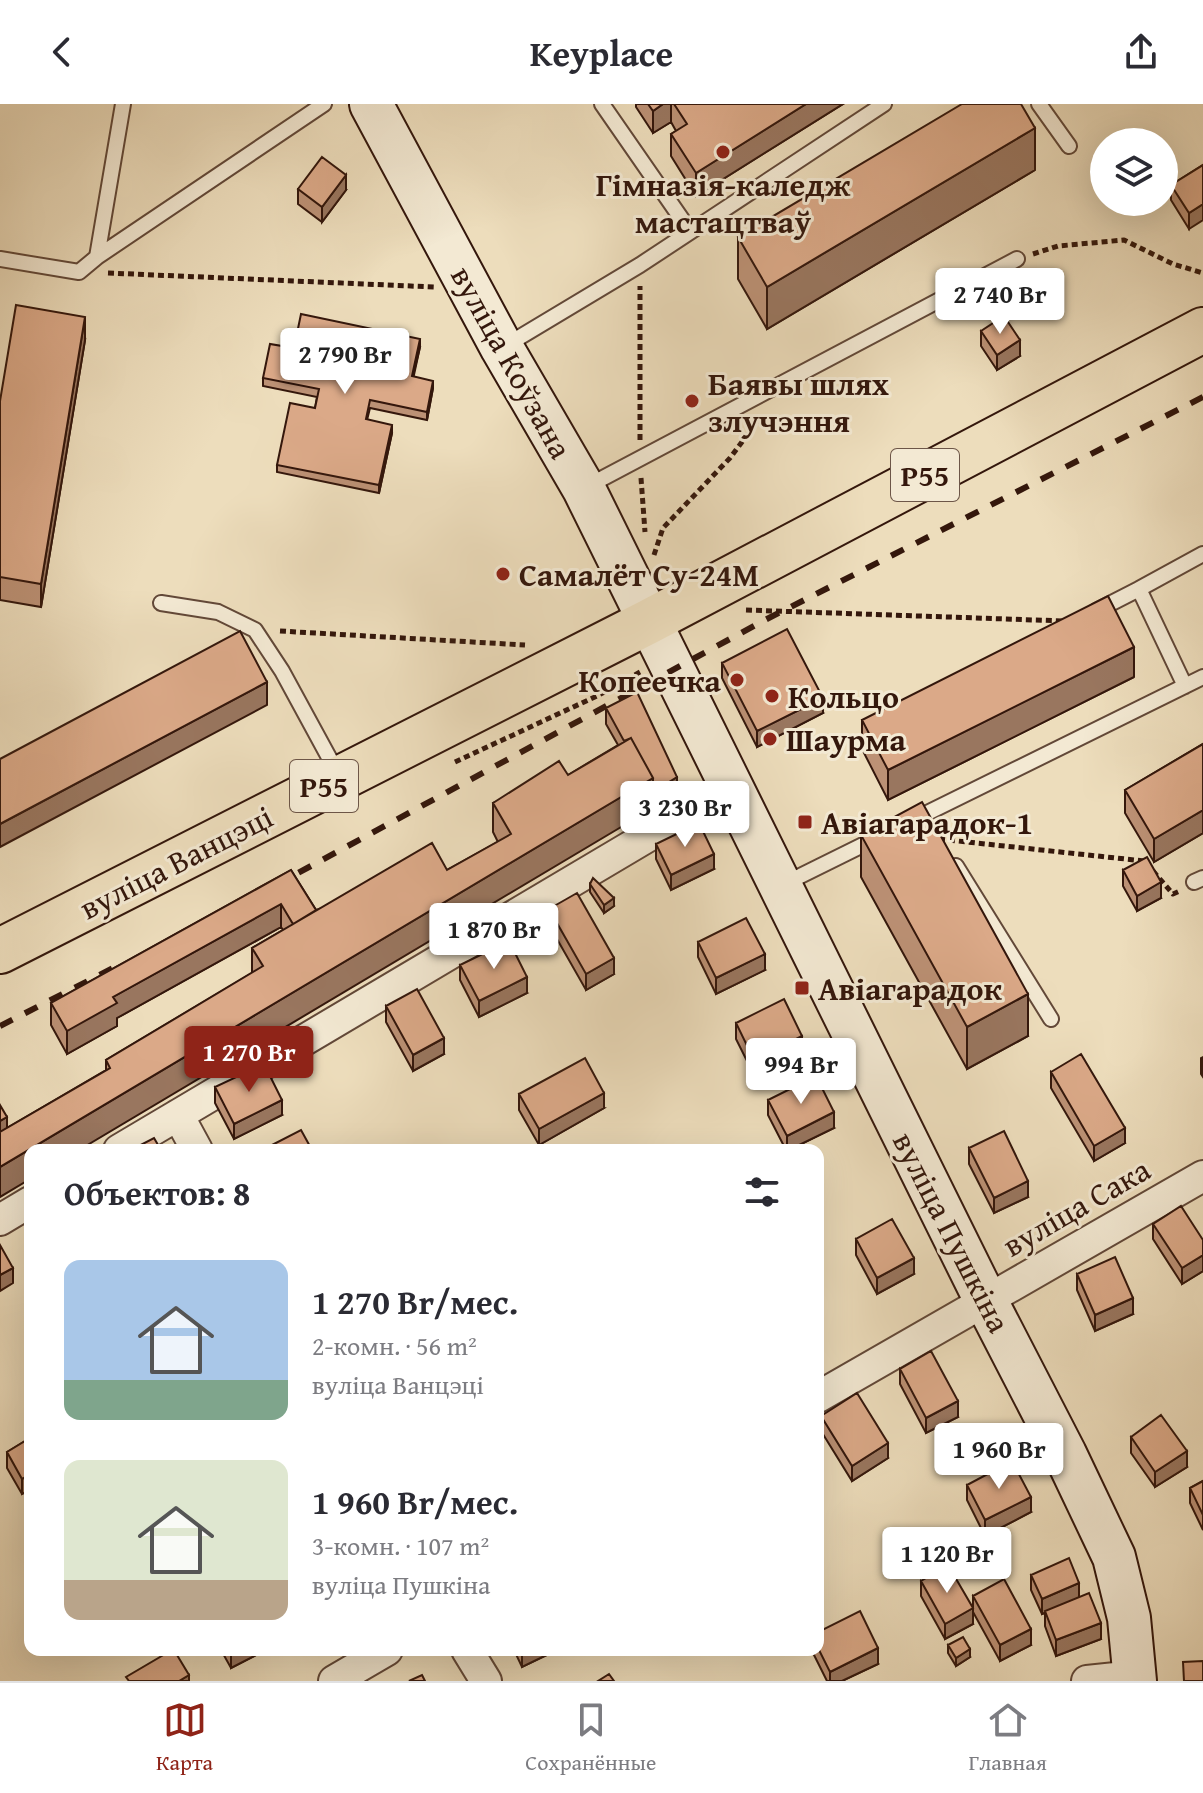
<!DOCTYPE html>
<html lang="ru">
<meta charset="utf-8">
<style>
:root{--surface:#fff;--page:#f2f2f3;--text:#2b2b33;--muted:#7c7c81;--line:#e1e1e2;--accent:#8f2418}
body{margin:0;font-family:"Gentium Book Plus",serif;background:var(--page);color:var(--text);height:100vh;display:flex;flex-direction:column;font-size:30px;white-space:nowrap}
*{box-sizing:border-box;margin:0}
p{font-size:26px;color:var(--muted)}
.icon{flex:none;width:44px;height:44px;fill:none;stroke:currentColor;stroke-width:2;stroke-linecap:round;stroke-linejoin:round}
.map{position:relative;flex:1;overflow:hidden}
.panel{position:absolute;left:24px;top:1040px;width:800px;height:512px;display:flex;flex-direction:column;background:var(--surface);border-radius:16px;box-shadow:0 8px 32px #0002}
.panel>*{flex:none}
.tools{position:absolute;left:1090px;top:24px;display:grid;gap:16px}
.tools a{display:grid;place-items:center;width:88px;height:88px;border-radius:50%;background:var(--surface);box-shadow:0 8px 32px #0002;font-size:40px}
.price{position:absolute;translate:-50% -68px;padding:0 18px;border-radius:8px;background:#fff;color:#222;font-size:26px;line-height:52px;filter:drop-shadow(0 2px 4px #0008)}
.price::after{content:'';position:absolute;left:50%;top:48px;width:24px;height:18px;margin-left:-12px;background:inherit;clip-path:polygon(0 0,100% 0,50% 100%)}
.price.on{background:var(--accent);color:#fff}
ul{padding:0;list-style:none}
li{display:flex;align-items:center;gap:24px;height:200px;padding:0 40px}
li span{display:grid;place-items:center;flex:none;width:224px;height:160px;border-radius:16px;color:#555}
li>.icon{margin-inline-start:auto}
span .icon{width:96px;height:96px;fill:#fffc;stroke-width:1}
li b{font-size:34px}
h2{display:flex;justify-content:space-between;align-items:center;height:96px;padding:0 40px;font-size:34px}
header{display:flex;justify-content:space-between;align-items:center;height:104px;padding:0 40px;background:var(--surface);font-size:36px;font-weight:700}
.tab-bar{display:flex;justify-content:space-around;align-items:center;height:112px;border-top:2px solid var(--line);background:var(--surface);font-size:22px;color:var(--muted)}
.tab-bar a{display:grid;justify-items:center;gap:4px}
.tab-bar .on{color:var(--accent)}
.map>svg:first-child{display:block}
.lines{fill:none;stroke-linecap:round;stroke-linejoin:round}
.lane-casing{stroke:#624838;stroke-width:18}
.street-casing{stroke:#624838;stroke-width:34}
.secondary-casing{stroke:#34170c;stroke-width:46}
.primary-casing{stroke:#34170c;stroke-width:48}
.path{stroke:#34170c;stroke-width:5;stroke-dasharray:6 4;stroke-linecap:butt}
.lane{stroke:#f3e9d3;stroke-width:14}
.street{stroke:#f3e9d3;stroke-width:30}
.secondary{stroke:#f3e9d3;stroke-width:42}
.primary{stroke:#edddbc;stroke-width:44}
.rail{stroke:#34170c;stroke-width:6;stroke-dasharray:14 14;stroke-linecap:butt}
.wall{fill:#bc9175;stroke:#34170c;stroke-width:2}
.shaded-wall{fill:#99765f;stroke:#34170c;stroke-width:2}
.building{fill:#dba988;stroke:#34170c;stroke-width:2}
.poi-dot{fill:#8f2418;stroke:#f3e9d3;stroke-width:3}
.labels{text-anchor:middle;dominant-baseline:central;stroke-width:6;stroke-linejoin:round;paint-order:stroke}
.shield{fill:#f3e9d3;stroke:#6d5648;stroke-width:2}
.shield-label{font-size:30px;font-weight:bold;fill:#34170c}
.poi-label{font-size:32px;font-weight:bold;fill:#34170c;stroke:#f3e9d3;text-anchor:start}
.street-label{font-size:32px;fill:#34170c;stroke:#f3e9d3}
</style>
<header><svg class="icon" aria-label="back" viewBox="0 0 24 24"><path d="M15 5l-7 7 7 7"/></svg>Keyplace<svg class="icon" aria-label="share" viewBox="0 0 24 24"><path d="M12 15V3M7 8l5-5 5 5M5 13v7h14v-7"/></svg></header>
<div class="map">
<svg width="1203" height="1577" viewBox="0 0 1203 1577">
<rect width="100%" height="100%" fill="#edddbc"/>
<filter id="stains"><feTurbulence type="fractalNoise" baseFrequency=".0025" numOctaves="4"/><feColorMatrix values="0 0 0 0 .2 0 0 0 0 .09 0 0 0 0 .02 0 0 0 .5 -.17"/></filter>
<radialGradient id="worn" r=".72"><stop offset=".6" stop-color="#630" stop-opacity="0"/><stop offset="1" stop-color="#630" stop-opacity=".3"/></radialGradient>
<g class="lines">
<g class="lane-casing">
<path id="lane" d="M602 0 690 127
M1039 0 1069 42
M97 153 123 0
M0 155 79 168 97 153 324 0
M505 242 640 161 884 0
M588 382 1017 155
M1139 485 1203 450
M161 499 218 508 255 526 282 567 338 670
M1096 507 1139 485 1185 582
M913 716 1203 573
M956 762 1051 915
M1194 778 1203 774
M784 780 877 734"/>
</g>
<g class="street-casing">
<path id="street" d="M178 1011 197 1046
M119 1046 731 683
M0 1116 30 1098
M818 1293 1203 1072
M467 1546 486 1577
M334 1577 387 1546
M1087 1577 1135 1572"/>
</g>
<g class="secondary-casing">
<path id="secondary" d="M371 0 502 244 584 385 985 1195 1065 1350 1114 1453 1129 1514 1135 1577"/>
</g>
<g class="primary-casing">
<path id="primary" d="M0 847 648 518 1203 226"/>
</g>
<path class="path" d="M1033 150 1058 142 1124 136 1173 160 1203 169
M108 169 434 183
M640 336V182
M641 374 645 428
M654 451 663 424 730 354 759 315
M746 506 1064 517
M280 527 525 541
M455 658 599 591 640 568
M939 735 1144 757
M1153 767 1173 790 1180 787"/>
<use href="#lane" class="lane"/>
<use href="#street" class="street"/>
<use href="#secondary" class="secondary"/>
<use href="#primary" class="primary"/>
<path class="rail" d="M274 782 765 516 1203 293
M0 922 121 860"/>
</g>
<path class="wall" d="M636 0H843L696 92 671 52V30L676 27 671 18 653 29 636 3Z
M1203 61 1189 125 1171 96V81Z
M1035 66 767 225 738 175V133Z
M298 85 346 86 322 118 298 100Z
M981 227 1020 252 997 266 981 242Z
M85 236 41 503 0 496V297Z
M420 243 413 272 433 284 427 316 370 304 367 316 392 329 379 389 277 368V361L315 304 317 293 263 282V274L294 244Z
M722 559 823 609 757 643 722 574Z
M1134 573 888 696 862 645V616Z
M606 604 677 688 653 704 7 1024 106 966V956L252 869V844L283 826 281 823 117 914V922L67 950 51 921V899L291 766 316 806 447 766 498 738 493 728V699L568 671 618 641 606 620Z
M1203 640V729L1154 758 1125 709V686Z
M861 731 1028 932 967 965 861 773Z
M656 740 714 765 671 786 656 755Z
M1123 766 1161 794 1137 807 1123 782Z
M590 780 614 802 604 809 590 788Z
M549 805 614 870 586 886 549 821Z
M698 838 765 866 716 890 698 853Z
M460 861 527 889 479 913 460 876Z
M386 902 444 950 413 967 386 918Z
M736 919 802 947 754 971 736 935Z
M1203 953V973L1201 970V954Z
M1051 968 1125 1039 1094 1057 1051 984Z
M215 983 282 1011 234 1035 215 999Z
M519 990 604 1004 539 1041 519 1006Z
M768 996 834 1024 789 1046H786L768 1011Z
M969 1044 1028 1093 994 1109 969 1060Z
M1153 1120 1203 1136V1167L1182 1180 1153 1135Z
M856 1135 914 1170 877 1190 856 1151Z
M1077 1170 1133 1210 1095 1227 1077 1186Z
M900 1265 958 1313 926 1329 900 1280Z
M821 1312 888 1354 852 1377 821 1327Z
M1131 1333 1187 1363 1155 1383 1131 1349Z
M30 1334V1386L22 1390 7 1364V1348Z
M1203 1377V1426L1190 1399V1384Z
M967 1381 1031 1408 985 1432 967 1396Z
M1031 1471 1079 1493 1101 1535 1056 1552 1045 1522V1509L1042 1510 1031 1486Z
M921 1477 973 1520 945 1535 921 1492Z
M973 1492 1031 1541 1000 1557 973 1508Z
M818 1528 878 1560 842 1577H827L812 1547 818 1546Z
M948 1541 970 1553 956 1562 948 1549Z
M221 1546H262V1548L231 1564Z
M514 1546H557L522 1563Z"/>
<path class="shaded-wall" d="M663 0H671V18L653 29V7Z
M806 0H843L696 92V69Z
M1035 24V66L767 225V183Z
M346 71V86L322 118V103Z
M1203 100V116L1189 125V109Z
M85 213V236L41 503V480Z
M420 235V243L412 280V272Z
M1020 236V252L997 266V251Z
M433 277V284L427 316V308Z
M392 321V329L379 389V381Z
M1134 543V573L888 696V666Z
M267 578V601L0 743V720Z
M823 594V609L757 643V627Z
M677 673V688L653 704 79 1046H30V1075L0 1093V1063L653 674Z
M1203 706V729L1154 758V735Z
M714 750V765L671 786V771Z
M1161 778V794L1137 807V792Z
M614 794V802L604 809V801Z
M281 800V823L117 914V922L67 950V927L113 893Z
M765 850V866L716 890V874Z
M614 854V870L586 886V870Z
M527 873V889L479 913V897Z
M1028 890V932L967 965V923Z
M802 932V947L754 971V956Z
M444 934V950L413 967V951Z
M604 989V1004L539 1041V1025Z
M282 996V1011L234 1035V1020Z
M834 1008V1024L789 1046H787V1032Z
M7 1013V1029L0 1033V1017Z
M1125 1024V1039L1094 1057V1042Z
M1028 1077V1093L994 1109V1094Z
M1203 1151V1167L1182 1180V1164Z
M914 1154V1170L877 1190V1174Z
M13 1164V1179L0 1187V1171Z
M1133 1194V1210L1095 1227V1211Z
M958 1297V1313L926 1329V1314Z
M888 1339V1354L852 1377V1362Z
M1187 1347V1363L1155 1383V1368Z
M30 1370V1386L22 1390V1375Z
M1031 1393V1408L985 1432V1416Z
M1079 1479V1494L1042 1510V1495Z
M973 1504V1520L945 1535V1520Z
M1101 1519V1535L1056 1552V1536Z
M1031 1525V1541L1000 1557V1541Z
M878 1544V1560L842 1577H830V1568Z
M970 1545V1553L956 1562V1554Z
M236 1546H262V1548L231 1564V1549Z
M524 1546H557L522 1563V1547Z
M189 1571V1577H179Z"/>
<path class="building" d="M648 0H663L653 7Z
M674 0H806L696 69 671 30 687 20Z
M962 0H1021L1035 24 767 183 738 133Z
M322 53 346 71 322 103 298 85Z
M1203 61V100L1189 109 1171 81Z
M16 201 85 213 41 480 0 473V297Z
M301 210 420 235 412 272 433 277 427 308 370 296 366 315 392 321 379 381 277 361 290 299 315 304 319 285 263 274 270 240 294 244Z
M1004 212 1020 236 997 251 981 227Z
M1108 492 1134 543 888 666 862 616Z
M787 525 823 594 757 627 722 559Z
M240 527 267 578 0 720V655Z
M637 588 677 673 653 688V674L631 634 624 637 606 604Z
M631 634 653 674 0 1063V1028L110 964 106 956 263 862 252 844 432 739 447 766 511 730 493 699 559 657 568 671Z
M1203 640V706L1154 735 1125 686Z
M922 698 1028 890 967 923 861 731Z
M699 719 714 750 671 771 656 740Z
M1147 753 1161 778 1137 792 1123 766Z
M291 766 316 806 293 820 281 800 113 893 117 899 67 927 51 899Z
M593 774 614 794 604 801 590 780Z
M577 789 614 854 586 870 549 805Z
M746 814 765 850 716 874 698 838Z
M509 837 527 873 479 897 460 861Z
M417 885 444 934 413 951 386 902Z
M784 895 802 932 754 956 736 919Z
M1081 950 1125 1024 1094 1042 1051 968Z
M585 954 604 989 539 1025 519 990Z
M264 960 282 996 234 1020 215 983Z
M816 972 834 1008 787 1032 768 996Z
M0 1001 7 1013 0 1017Z
M301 1026 312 1046H272L270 1042Z
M1004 1027 1028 1077 994 1094 969 1044Z
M154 1034 161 1046H131Z
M1181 1102 1203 1136V1151L1182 1164 1153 1120Z
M892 1115 914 1154 877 1174 856 1135Z
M0 1141 13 1164 0 1171Z
M1115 1153 1133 1194 1095 1211 1077 1170Z
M931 1247 958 1297 926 1314 900 1265Z
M857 1289 888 1339 852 1362 821 1312Z
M1161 1311 1187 1347 1155 1368 1131 1333Z
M30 1334V1370L22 1375 7 1348Z
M1012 1357 1031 1393 985 1416 967 1381Z
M1203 1377V1411L1190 1384Z
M1069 1454 1079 1479 1042 1495 1031 1471Z
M948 1461 973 1504 945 1520 921 1477Z
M1004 1475 1031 1525 1000 1541 973 1492Z
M1089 1489 1101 1519 1056 1536 1045 1507Z
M860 1507 878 1544 830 1568 818 1544V1528Z
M963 1533 970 1545 956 1554 948 1541Z
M172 1546H174L189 1571 179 1577H129L126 1573Z
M1203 1557V1577H1184L1183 1558Z
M609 1570 614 1577H598Z
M422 1571 425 1577H409Z"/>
<g class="poi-dot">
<circle cx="723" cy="48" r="8"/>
<circle cx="692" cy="297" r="8"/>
<circle cx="503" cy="470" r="8"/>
<circle cx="737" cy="576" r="8"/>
<circle cx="772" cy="592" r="8"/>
<circle cx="770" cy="635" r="8"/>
<rect x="797" y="710" width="16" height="16" rx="4"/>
<rect x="794" y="876" width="16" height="16" rx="4"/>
</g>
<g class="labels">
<g class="shield">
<rect x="891" y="345" width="68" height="52" rx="6"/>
<rect x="290" y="656" width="68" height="52" rx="6"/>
</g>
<g class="shield-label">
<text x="925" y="371">Р55</text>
<text x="324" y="682">Р55</text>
</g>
<g class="poi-label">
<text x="723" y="80" text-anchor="middle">Гімназія-каледж<tspan x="723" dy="37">мастацтваў</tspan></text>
<text x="708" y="279">Баявы шлях<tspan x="708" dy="37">злучэння</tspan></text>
<text x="519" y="470">Самалёт Су-24М</text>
<text x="721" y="576" text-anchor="end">Копеечка</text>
<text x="788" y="592">Кольцо</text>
<text x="786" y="635">Шаурма</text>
<text x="821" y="718">Авіагарадок-1</text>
<text x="818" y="884">Авіагарадок</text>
</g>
<g class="street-label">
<text transform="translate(512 258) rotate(61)">вуліца Коўзана</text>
<text transform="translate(176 758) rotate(-27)">вуліца Ванцэці</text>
<text transform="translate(1076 1103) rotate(-30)">вуліца Сака</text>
<text transform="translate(952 1128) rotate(63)">вуліца Пушкіна</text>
</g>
</g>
<rect width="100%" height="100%" filter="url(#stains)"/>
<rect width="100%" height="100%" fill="url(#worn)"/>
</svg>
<div class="tools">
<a><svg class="icon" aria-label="layers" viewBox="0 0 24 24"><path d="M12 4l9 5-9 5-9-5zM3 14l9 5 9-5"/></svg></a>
</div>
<b class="price" style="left:1000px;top:232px">2 740 Br</b>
<b class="price" style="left:345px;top:292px">2 790 Br</b>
<b class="price" style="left:685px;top:745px">3 230 Br</b>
<b class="price" style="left:494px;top:867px">1 870 Br</b>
<b class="price on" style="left:249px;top:990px">1 270 Br</b>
<b class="price" style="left:801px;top:1002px">994 Br</b>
<b class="price" style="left:999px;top:1387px">1 960 Br</b>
<b class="price" style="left:947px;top:1491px">1 120 Br</b>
<section class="panel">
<h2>Объектов: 8<svg class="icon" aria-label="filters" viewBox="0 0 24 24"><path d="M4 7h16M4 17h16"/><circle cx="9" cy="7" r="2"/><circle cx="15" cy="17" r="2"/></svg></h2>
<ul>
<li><span style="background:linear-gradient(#a9c7e8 75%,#7fa58c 0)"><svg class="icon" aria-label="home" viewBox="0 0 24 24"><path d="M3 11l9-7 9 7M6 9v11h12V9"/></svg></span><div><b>1 270 Br/мес.</b><p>2-комн. · 56 m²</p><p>вуліца Ванцэці</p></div></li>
<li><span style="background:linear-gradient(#dfe7d0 75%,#b9a48a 0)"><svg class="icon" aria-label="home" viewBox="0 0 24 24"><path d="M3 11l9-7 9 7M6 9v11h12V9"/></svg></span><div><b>1 960 Br/мес.</b><p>3-комн. · 107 m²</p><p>вуліца Пушкіна</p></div></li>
</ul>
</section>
</div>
<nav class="tab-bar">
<a class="on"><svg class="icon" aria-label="map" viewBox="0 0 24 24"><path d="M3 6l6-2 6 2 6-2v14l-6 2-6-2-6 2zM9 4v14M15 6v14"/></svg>Карта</a>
<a><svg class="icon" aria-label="saved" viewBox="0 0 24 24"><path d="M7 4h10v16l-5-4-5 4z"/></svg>Сохранённые</a>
<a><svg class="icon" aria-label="home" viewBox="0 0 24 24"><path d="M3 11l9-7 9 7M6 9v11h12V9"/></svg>Главная</a>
</nav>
